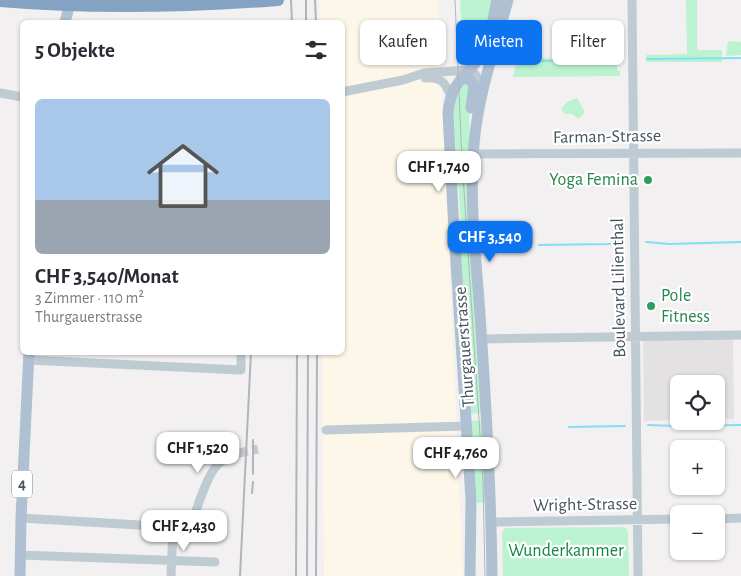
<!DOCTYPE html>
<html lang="de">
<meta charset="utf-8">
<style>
:root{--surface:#fff;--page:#f2f2f3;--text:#2b2b33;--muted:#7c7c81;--accent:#0c74f1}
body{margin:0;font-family:"Alegreya Sans",sans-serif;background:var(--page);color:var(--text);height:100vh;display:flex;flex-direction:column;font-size:19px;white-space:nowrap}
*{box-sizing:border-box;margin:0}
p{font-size:16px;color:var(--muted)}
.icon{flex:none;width:28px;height:28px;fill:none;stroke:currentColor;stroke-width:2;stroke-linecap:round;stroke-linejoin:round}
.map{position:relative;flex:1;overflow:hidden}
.details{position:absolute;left:20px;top:20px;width:325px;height:335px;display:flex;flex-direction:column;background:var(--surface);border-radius:8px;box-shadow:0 1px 4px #0004}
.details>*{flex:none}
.banner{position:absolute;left:360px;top:20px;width:305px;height:45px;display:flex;gap:10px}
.fabs{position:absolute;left:670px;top:375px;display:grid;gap:10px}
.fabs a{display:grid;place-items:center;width:55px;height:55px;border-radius:8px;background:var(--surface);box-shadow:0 1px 4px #0004;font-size:25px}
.price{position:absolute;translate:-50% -42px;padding:0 11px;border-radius:10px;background:#fff;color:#222;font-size:16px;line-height:32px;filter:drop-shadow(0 1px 2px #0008)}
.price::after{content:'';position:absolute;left:50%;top:30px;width:15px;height:11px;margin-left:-8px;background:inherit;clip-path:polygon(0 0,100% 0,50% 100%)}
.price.current{background:var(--accent);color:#fff}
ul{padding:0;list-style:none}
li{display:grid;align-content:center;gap:10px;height:265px;padding:0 15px}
li span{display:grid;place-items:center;height:155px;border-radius:8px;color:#555}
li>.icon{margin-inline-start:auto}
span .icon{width:90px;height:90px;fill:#fffc;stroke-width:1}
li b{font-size:21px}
h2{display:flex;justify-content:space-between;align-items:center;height:60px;padding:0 15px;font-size:21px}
.pill{padding:0 18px;border-radius:8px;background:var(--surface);box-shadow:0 1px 4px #0004;font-size:18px;line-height:45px}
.pill.current{background:var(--accent);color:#fff}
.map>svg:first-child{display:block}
.commercial{fill:#fdf7e9}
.education{fill:#e4e1e2}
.green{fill:#bbf3d0}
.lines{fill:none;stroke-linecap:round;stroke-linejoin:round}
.stream{stroke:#85def3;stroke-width:2}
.minor-tunnel{stroke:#c7c9cc;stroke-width:9;stroke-dasharray:9 4.5;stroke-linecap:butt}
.minor{stroke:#bfcbd3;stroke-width:9}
.major{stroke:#aec0d1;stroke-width:11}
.highway{stroke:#84a3c2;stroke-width:12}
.tram{stroke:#b1b5bb;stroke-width:1}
.rail{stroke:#b1b5bb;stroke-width:2}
.leisure-dot{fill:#2e9e5b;stroke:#fff;stroke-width:2}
.labels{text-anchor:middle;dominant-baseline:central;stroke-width:4.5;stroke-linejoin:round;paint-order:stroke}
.shield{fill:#fff;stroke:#7e878f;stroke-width:1}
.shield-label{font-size:16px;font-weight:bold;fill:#46545f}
.street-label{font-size:18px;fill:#46545f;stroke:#fff}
.leisure-label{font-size:18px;fill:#27864d;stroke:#fff;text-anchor:end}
.park-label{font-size:18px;fill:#108749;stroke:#fff}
</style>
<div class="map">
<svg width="741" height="576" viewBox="0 0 741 576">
<rect width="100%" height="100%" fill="#f2f0f0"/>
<path class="commercial" d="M319 0H438L463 576H324L322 353 342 352V22H319Z"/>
<path class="education" d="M733 339 734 419H716V384H679V420L644 421 643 340Z"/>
<path class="green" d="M460 0H493C489 22 481 50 464 65Z
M686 0H697V50H722V62H646V55L687 54Z
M728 41 741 42V55L726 56Z
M619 51 620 62 617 64V70L620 71V76L513 77 518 54H527L525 63 539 64V58L574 59 575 53Z
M469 82C469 130 471 178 471 226L461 227 453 105 462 83Z
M577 98 585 112 578 119 572 114H565L561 109 567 102Z
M472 246 483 413 469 414 459 247Z
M483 420 488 502 477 503 474 461 471 448 470 421Z
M623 527 627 529 628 533 629 576H503L502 532 505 528Z"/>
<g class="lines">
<path class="stream" d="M647 59 741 58
M542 61 618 59
M646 242 669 244 741 242
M539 245 609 244 623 242
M648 425 675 426 741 425
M569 427 625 426"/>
<path class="minor-tunnel" d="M239 453 258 449"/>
<path class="minor" d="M632 0 638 576
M425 78C441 76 445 83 451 96
M342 92 403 80 424 73 468 70 475 74 479 81 477 93
M0 93 22 97
M473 154 741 153
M481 339 741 335
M29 360 241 370V352
M326 430 466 426
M21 518 173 527C178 525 183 525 188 522 194 517 197 509 199 502 208 479 213 459 239 453
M716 519 741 518
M492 522 679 519
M20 555 215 562
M171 576 173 527"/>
<path class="major" d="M65 22 71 0
M461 78 469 79 474 85 471 108
M20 576 21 518 29 352
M470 576 471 499 454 231 448 113C451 79 468 78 482 53 491 38 493 17 497 0
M492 576C491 489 486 402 480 314 476 258 469 200 474 144 478 95 495 47 508 0"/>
<path class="highway" d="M0 1C92 9 185 7 278 0"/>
<path class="tram" d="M455 0 462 160 483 481 485 576"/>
<path class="rail" d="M291 0 292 22
M306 0V22
M315 0 316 22
M253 440V474
M252 493 253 482
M240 576 251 352
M296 576 297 352
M307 576 308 352
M316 576 317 352"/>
</g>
<g class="leisure-dot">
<circle cx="648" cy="180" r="5"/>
<circle cx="651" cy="306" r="5"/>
</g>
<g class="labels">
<rect class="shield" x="12" y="470.5" width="20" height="27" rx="4"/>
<g class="shield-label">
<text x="22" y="484">4</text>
</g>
<g class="street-label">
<text transform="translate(607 137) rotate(-1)">Farman-Strasse</text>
<text transform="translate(619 288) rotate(-91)">Boulevard Lilienthal</text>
<text transform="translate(465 347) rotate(-94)">Thurgauerstrasse</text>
<text transform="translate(585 505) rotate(-1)">Wright-Strasse</text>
</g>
<g class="leisure-label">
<text x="638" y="180">Yoga Femina</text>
<text x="661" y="296" text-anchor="start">Pole<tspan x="661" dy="21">Fitness</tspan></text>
</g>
<g class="park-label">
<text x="566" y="551">Wunderkammer</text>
</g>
</g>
</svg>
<div class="fabs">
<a><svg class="icon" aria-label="locate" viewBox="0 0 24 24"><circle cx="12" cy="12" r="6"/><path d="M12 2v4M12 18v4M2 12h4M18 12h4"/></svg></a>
<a>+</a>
<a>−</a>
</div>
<b class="price" style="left:439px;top:193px">CHF 1,740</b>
<b class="price current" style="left:490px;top:263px">CHF 3,540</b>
<b class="price" style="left:198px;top:474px">CHF 1,520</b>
<b class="price" style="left:456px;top:479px">CHF 4,760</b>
<b class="price" style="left:184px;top:552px">CHF 2,430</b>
<div class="banner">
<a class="pill">Kaufen</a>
<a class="pill current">Mieten</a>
<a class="pill">Filter</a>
</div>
<section class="details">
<h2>5 Objekte<svg class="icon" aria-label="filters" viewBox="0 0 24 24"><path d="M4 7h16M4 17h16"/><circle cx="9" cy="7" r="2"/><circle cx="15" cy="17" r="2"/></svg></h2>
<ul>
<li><span style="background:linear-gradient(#a9c7e8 65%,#9aa5b1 0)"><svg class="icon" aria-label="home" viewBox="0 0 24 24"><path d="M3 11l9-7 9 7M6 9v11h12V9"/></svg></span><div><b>CHF 3,540/Monat</b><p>3 Zimmer · 110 m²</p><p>Thurgauerstrasse</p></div></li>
</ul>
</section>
</div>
